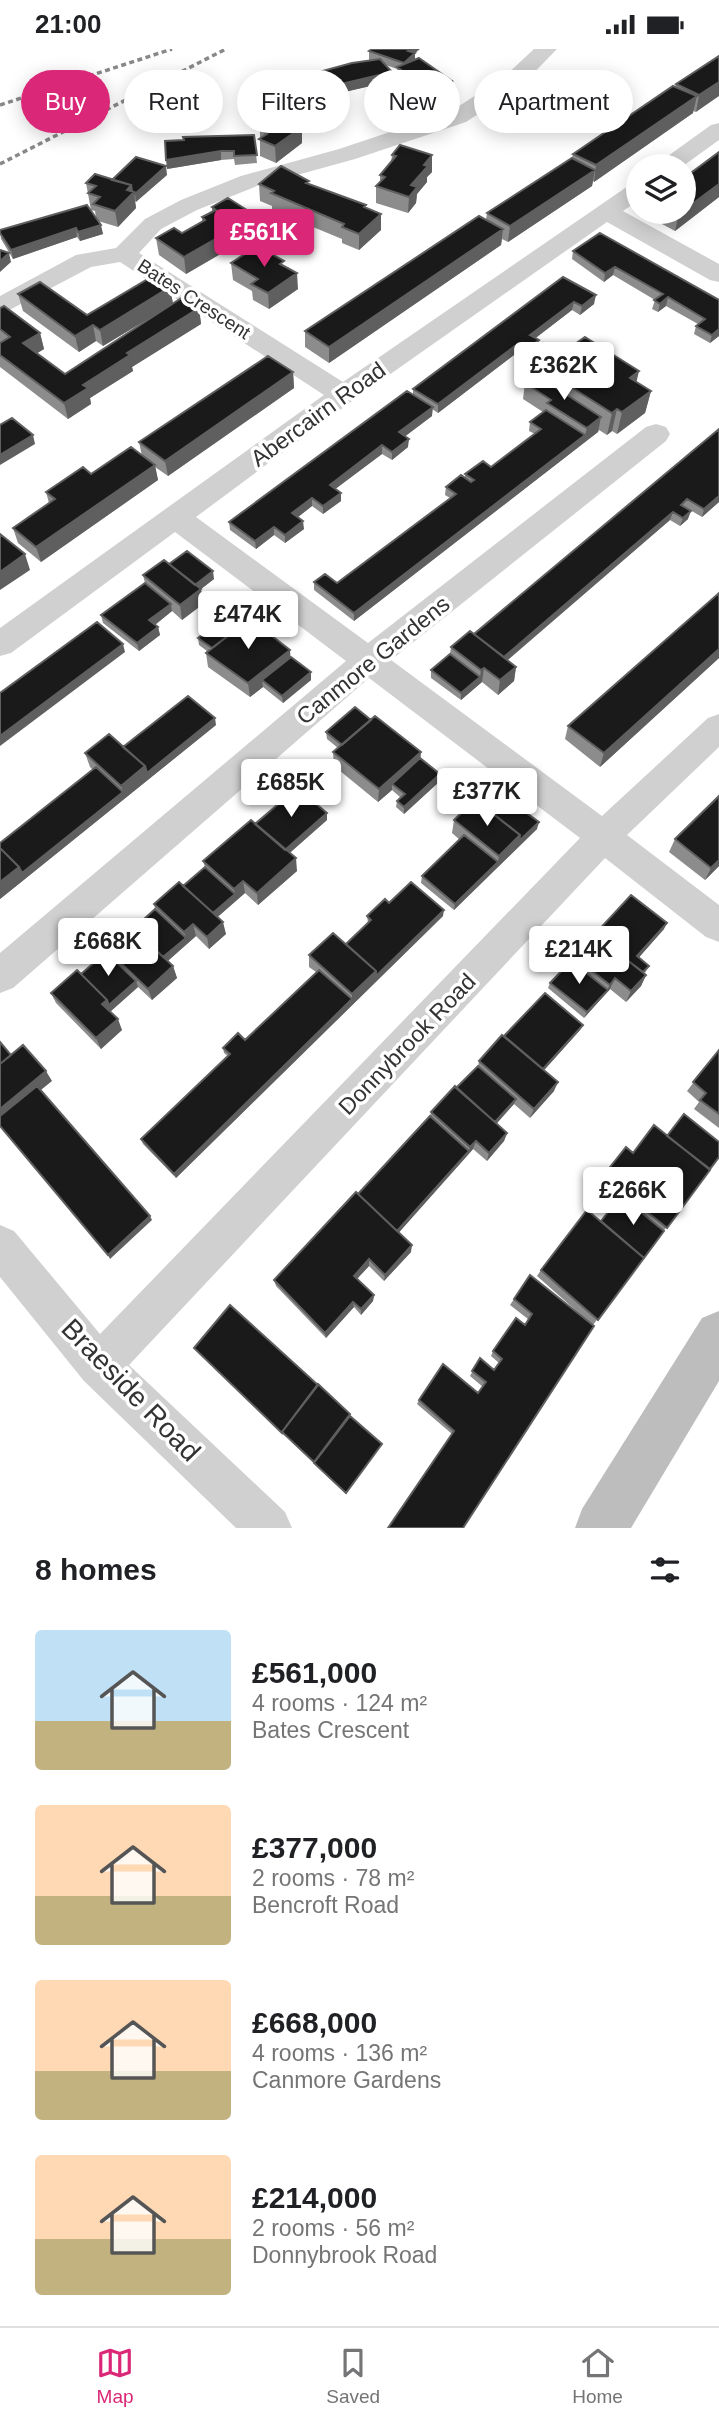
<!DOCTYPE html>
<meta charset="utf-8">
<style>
:root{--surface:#fff;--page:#f6f6f6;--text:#202124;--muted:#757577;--line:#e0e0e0;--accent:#db2777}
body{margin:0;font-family:Helvetica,sans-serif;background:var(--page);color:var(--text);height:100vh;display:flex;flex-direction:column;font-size:26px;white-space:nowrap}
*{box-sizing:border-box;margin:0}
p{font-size:23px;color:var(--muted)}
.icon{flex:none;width:38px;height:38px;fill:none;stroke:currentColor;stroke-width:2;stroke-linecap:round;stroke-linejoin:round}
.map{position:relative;height:1479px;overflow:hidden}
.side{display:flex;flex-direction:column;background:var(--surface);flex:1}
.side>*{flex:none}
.banner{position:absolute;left:21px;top:21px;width:677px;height:63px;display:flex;gap:14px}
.tools{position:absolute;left:626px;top:105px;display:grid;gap:14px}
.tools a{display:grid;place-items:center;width:70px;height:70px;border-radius:50%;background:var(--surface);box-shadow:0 4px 18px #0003;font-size:35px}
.price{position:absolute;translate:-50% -60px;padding:0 16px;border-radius:7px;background:#fff;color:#222;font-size:23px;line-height:46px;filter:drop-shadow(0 2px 4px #0008)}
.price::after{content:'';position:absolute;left:50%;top:42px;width:21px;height:16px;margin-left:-10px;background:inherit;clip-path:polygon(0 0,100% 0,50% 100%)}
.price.selected{background:var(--accent);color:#fff}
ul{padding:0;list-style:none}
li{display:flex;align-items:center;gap:21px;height:175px;padding:0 35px}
li span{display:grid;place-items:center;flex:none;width:196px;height:140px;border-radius:7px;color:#555}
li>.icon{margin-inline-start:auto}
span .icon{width:84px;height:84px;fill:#fffc;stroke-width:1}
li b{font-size:30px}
h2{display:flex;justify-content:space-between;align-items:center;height:84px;padding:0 35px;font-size:30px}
.pill{padding:0 24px;border-radius:32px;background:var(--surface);box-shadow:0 4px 18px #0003;font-size:24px;line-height:63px}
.pill.selected{background:var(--accent);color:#fff}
.status{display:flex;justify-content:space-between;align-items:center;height:49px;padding:0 35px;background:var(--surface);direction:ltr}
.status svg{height:19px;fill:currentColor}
.dock{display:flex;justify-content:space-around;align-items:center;height:98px;border-top:2px solid var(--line);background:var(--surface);font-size:19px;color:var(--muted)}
.dock a{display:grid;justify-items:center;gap:4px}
.dock .selected{color:var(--accent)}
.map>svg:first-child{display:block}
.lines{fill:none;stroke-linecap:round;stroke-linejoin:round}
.street{fill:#d0d0d0;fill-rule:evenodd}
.secondary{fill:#bdbdbd;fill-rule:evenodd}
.rail{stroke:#888;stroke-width:3.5;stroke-dasharray:5 3.5;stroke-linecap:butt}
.wall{fill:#8c8c8c}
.shaded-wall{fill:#5f5f5f}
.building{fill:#1a1a1a;stroke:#5f5f5f;stroke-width:2}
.labels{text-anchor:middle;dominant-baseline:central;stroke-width:7;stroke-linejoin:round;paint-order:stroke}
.far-street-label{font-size:19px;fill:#333;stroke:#fff}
.street-label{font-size:23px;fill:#333;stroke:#fff}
.near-street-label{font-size:28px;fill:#333;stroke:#fff}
</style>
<div class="status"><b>21:00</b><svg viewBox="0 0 49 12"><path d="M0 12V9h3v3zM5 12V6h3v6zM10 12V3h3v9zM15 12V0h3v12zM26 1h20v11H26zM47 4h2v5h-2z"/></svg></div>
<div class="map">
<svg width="719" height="1479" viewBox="0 0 719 1479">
<rect width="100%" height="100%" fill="#fff"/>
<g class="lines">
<path class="street" d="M534 0H557L521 37 466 73 355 110 257 137 197 161 161 180 139 204 343 333 631 135 639 133V151L623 162 719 215V233L710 231 607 173 352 352 196 468 368 594 646 378 656 375 666 378 670 385 666 392 391 611 602 767 708 669 719 665V698L627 786 719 856V893L706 888 605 809 129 1316 285 1463 292 1479H236L84 1332 0 1228V1176L14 1182 100 1285 580 789 369 629 13 939 0 944V904L346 612 175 483 11 604 0 607V579L324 346 120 213 91 218 0 266V247L76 206 116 199 145 170 181 151 241 127 339 100 450 63 505 27Z
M719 74V91L683 117H658L661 112 711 76Z"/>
<path class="secondary" d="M719 1262V1332L631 1479H575L582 1460 702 1269Z"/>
<path class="rail" d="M0 56 172 0
M0 115 226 0"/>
</g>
<path class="wall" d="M369 2 415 4V11L451 48 393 71 382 63V47L390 43V35L394 34 395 30 397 29V20L386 16 392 32 327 47V51L313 54 318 56V65L310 71V77L302 83V94L276 114 260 107V81L264 78 263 70 277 65 279 63 278 55 302 50 294 39 293 30 369 11Z
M719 7 696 63 693 62V64L594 133 593 132 592 137 508 193 502 190 501 196 329 314 305 298V282L486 171 487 164 572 109 573 105 675 38 676 35Z
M254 86 257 114 235 116 234 110 221 111 167 120Z
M719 103V148L675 182 649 168 650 163H684Z
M392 106 432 123 427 128V133L417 145 416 154 408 164 376 154V137L380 133V126L391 113Z
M167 126 135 153 136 159 118 178 98 172 103 185 80 192 77 188 13 210 1 190 0 181 96 169 95 162 91 161 86 134Z
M259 135H309L381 165V181L359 201 342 194V190L272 161V157L260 152Z
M212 158 254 181 241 189V193L186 225 159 206 156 189 182 184 202 172V168L212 162Z
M573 202 719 251V287L710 294 694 285 696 277 698 275 666 257 658 263 652 260 655 251 613 226 604 233 572 210Z
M231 214 284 217 298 240 269 260 253 251 252 242 233 231Z
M563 228 594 255 580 266 572 261 535 289 538 300 523 311 514 306 438 364 432 360V367L405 387 408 398 392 411 382 405 335 440 341 444V452L323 465 312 457 298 468 304 480 285 494 274 486 256 500 230 481 229 473 413 346V340Z
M170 238 173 255 103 297 96 292 79 303 23 262 18 245 87 266Z
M0 259 40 284 44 300 37 304 65 325 199 259 201 275 132 318 133 322 90 349 91 355 68 370 0 318Z
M541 319 637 333 651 342 645 364 617 385 612 382 607 386 599 381 598 383 354 572 314 541V533L337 534 450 449 445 446 446 438 465 429V425L491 418 535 385 529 382 530 373 543 363 523 350 525 334 540 329Z
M293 323 294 339 168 427 155 418 158 431 41 513 18 494 13 479 49 454 46 443 91 425 142 407 139 393Z
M719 380V453L702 468 685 458 688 470 680 477 670 471 508 611 516 618 514 632 498 646 482 633 461 651 431 629V621L450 605 451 598 474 585Z
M169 515 214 530 201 540 203 555 182 571 172 562 155 576 158 578 160 586 139 602 103 574 101 566 145 534 143 526Z
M719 544V609L600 718 565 690 568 677Z
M198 589 291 608 311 623V631L283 654 263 638 250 648 208 618 206 604 207 602 199 596Z
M216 676 0 850V794L93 721 90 718 85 704 123 698Z
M326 683 420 709 440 725V732L404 765 396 758 397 752 400 748 392 741 378 753 334 717 333 703 338 699 327 690Z
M719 747V817L705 831 669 803 675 790Z
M490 762 537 780 454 861 421 834 422 827 460 791 452 784 454 771Z
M327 771 289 804 297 822 258 856 245 844 217 868 226 885 209 900 196 887 168 912 173 917 177 929 152 951 138 938 110 963 122 981 101 1000 56 954 51 944 81 925 106 903 104 898 133 880 155 860 154 855 183 837 205 818 203 812 255 775Z
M389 854 443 867 176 1129 143 1095 141 1090 228 1007 224 1004 223 999 245 991 316 923 309 918V906L346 895 368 874 367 867Z
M664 880 639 908 649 917 645 924 646 926 641 937 626 953 610 940 584 969 548 939 550 934 571 912 572 906 594 886Z
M583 976 580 981 544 1021 554 1042 530 1069 514 1055 496 1074 507 1084 504 1092 487 1112 473 1100 468 1106 398 1184 411 1203 384 1232 369 1217 357 1230 374 1246 373 1252 361 1266 354 1258 326 1289 276 1237 274 1231 358 1145 430 1067 431 1063 456 1039 478 1017 479 1012 504 987Z
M719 1001V1079L694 1060 699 1053 687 1042Z
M667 1087 719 1108 593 1276 452 1385 417 1355 419 1351 478 1344 483 1338 470 1327 480 1309 494 1321 499 1314 491 1307 493 1302 525 1276 528 1270 510 1256 514 1250 590 1274 537 1227 541 1221 601 1173 618 1151 599 1134 603 1127 633 1104Z
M194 1299 318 1336 350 1365V1367L382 1395 381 1396 346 1445Z"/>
<path class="shaded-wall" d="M411 0H420L415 4V13L404 22V14L408 2Z
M392 23V32L327 47V51L307 56V47L324 39Z
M452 32 451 48 393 71 394 55Z
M719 33V47L696 63 699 46Z
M697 47 693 64 594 133 596 116Z
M318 56V65L310 71V77L302 83V94L276 114 275 97 305 66Z
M221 102V111L167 120 166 111Z
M432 106V123L427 128V133L417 145 416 154 408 164 409 148 411 136 424 116Z
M166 117 167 126 136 153 135 145Z
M595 121 592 137 508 193 510 177Z
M719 135V148L675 182 679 165 682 163H684V161Z
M131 136 134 143 136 159 118 178 115 162 127 141Z
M253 165 254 181 241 189V193L186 225 184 208Z
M381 165V181L359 201V185Z
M101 176 103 185 80 192 78 183Z
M76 179 77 188 13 210 11 201Z
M503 180 501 196 329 314V298Z
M9 204 11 213 0 223V212Z
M615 218 613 226 604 233 605 224Z
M297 224 298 240 269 260 268 244Z
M170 238 173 255 103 297 100 281Z
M596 246 594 255 580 266 582 257Z
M668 248 666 257 658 263 660 255Z
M574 253 572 261 528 295 530 286Z
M199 259 201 275 132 318 133 322 90 349 91 355 68 370 64 354 83 336 127 304Z
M93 276 96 292 79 303 75 287Z
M719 280V287L710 294 712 286Z
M40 284 44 300 28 310 23 294Z
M539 291 538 300 523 311 524 302Z
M515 297 514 306 438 364V355Z
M639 322 634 344 630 329Z
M293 323 294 339 168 427 165 412Z
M651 342 645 364 617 385 622 363Z
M433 358 432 367 399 392V383Z
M617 360 612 382 607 386 612 364Z
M601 368 598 383 354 572V564L585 386 587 379Z
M33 386 35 395 0 416V406Z
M409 390 408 398 392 411V403Z
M382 396V405L330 444V436Z
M155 416 158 431 41 513 36 498Z
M341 444V452L323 465V457Z
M719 447V453L702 468 704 460Z
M312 449V457L293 472 292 464Z
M691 462 688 470 680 477 683 469Z
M673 463 670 471 497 620 499 612Z
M303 472 304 480 285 494V486Z
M274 478V486L256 500 255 492Z
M25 505 30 521 0 541V523Z
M213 522 214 530 201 540 203 555 182 571 180 556 191 539Z
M171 555 172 562 151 579 149 571Z
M158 578 160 586 139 602 137 594Z
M123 595 125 603 0 697V687Z
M719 600V609L600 718 604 704Z
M290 601 291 615 262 631 263 638 250 648 248 634Z
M516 618 514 632 498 646 500 631Z
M484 619 482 633 461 651V644L480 628 481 621Z
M311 623V631L283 654 282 647Z
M215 669 216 676 25 830 22 824 123 743 121 737 145 717Z
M421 703 420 716 392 735V741L378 753 379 740Z
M440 725V732L404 765V758Z
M327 764V771L283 810 282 803Z
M539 773 537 780 454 861 455 855 498 813 499 807 520 786Z
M296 809 297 822 258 856 257 844Z
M719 811V817L705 831 711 819Z
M19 818 25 830 0 850V833Z
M243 832 245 844 212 873 211 866 235 845 234 840Z
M444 861 443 867 176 1129 174 1125 352 950V945L376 922Z
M223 873 226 885 209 900 207 888Z
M667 874 664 880 635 913 637 907Z
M193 875 196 887 163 916 161 910 186 889 184 883Z
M173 917 177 929 152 951 148 940Z
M646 926 641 937 626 953 631 942Z
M615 929 610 940 584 969 587 963 607 941 610 936Z
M136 932 138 938 112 961 109 956Z
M107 951 112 961 107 966 102 955Z
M118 970 122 981 101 1000 96 989Z
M583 976 580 981 538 1028 539 1023Z
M46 1022 52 1032 0 1074V1060Z
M558 1033 554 1042 530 1069 534 1060Z
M516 1050 514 1055 491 1081 492 1076Z
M507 1084 504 1092 487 1112 489 1104Z
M476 1092 473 1100 395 1188V1184L469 1102 470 1098Z
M150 1167 152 1171 110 1210 108 1206Z
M412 1196 411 1203 384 1232 385 1226Z
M369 1210V1217L354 1233V1227Z
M374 1246 373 1252 361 1266V1260Z
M353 1253 354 1258 326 1289 325 1284Z"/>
<path class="building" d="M372 0H411L408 2 415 4 404 14 369 2Z
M719 7V33L699 46 676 35Z
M419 9 452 32 394 55 382 47 397 40 390 35 398 32 395 30 407 25 397 18Z
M380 10 392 23 324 39 327 42 307 47 293 30 352 14Z
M673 37 697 47 596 116 573 105Z
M291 45 318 56 305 66 310 68 299 77 275 67 270 72 263 70 273 63 277 65 286 58 278 55Z
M275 67 302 78 275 97 259 90 267 85 260 81Z
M254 86 257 106 234 107V102H221L166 111 165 92 184 91 183 88Z
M400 96 432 106 424 116 428 117 411 136 417 138 409 148 376 137 385 128 380 126 396 107 392 106Z
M719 103V135L684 161V129Z
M136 108 166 117 135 145 132 142 131 136 112 131Z
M572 109 595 121 510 177 487 164Z
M281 117 309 132 306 134 366 156 364 158 381 165 359 185 342 178 344 175 271 144 274 142 259 135Z
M95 125 131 136 127 141 134 143 115 162 93 155 100 148 88 144 96 137 86 134Z
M228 149 253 165 237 174 240 176 184 208 156 189 174 179 182 184 205 171 202 168 216 161 212 158Z
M87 156 101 176 78 183 76 179 11 201 0 184V181Z
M479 167 503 180 329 298 305 282Z
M600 184 719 251V280L712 286 696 277 705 270 668 248 660 255 654 251 663 245 615 218 605 224 573 202Z
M257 197 284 212 280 215 297 224 268 244 251 235 258 230 231 214Z
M0 201 9 204 0 212Z
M153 227 170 238 100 281 93 276 75 287 18 245 40 233 87 266Z
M563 228 596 246 582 257 574 253 530 286 539 291 524 302 515 297 438 355 413 340Z
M183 248 199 259 127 304 130 306 83 336 88 339 64 354 0 306V294L10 288 0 280V259L4 257 40 284 23 294 65 325Z
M585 288 639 322 630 329 651 342 622 363 617 360 612 364 541 319Z
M268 307 293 323 165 412 139 393Z
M536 326 601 368 587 379 547 354 551 351 525 334Z
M407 342 433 358 399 383 409 390 392 403 382 396 330 436 341 444 323 457 312 449 292 464 303 472 285 486 274 478 255 492 229 473Z
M546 361 585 386 354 564 314 533 325 525 337 534 456 445 446 438 461 426 471 433 474 431 465 425 483 412 491 418 541 380 530 373Z
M12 369 33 386 0 406V376Z
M719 380V447L704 460 687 450 681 456 691 462 683 469 673 463 504 608 474 585Z
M131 398 155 416 36 498 13 479 55 450 46 443 83 418 91 425Z
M0 485 25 505 0 523Z
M187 502 213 522 195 536 169 515Z
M164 511 201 540 180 556 143 526Z
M145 534 171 555 149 571 158 578 137 594 101 566Z
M719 544V600L604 704 568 677Z
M232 563 245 573 212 599 198 589Z
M250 570 290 601 248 634 206 604Z
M97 573 123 595 0 687V644Z
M470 582 516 618 500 631 484 619 481 621 451 598Z
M450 605 480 628 461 644 431 621Z
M291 608 311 623 282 647 262 631Z
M188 647 215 669 147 724 145 717 123 698Z
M355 658 371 671 342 696 326 683Z
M375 667 421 703 379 740 333 703Z
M109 685 145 717 121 737 85 704Z
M420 709 440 725 404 758 397 752 405 745 392 735Z
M96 718 123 743 22 824 19 818 0 799V794Z
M297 739 327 764 285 801 255 775Z
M719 747V811L711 819 675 790Z
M505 748 539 773 519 792 520 786 490 762Z
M475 751 520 786 499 807 454 771Z
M251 771 296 809 257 844 243 832 234 840 203 812Z
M464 786 498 813 455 855 422 827Z
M0 799 19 818 0 833Z
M205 818 235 845 213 864 183 837Z
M179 833 223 873 207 888 193 875 184 883 154 855Z
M411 833 444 861 376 927V922L346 895 371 871 367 867 385 850 389 854Z
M631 846 667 874 637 907 649 917 643 923 594 886Z
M155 860 186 889 163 908 133 880Z
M129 876 173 917 148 940 104 898Z
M333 884 376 922 352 945 309 906Z
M593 884 646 926 631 942 615 929 610 936 572 906Z
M106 903 136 932 109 956 107 951 81 925Z
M571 912 608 941 587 963 550 934Z
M77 921 107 951 102 955 118 970 96 989 51 944Z
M319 921 352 950 174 1125 141 1090 230 1005 223 999 238 984 245 991Z
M545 944 583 976 543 1020 504 987Z
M502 986 558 1033 534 1060 479 1012Z
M0 993 11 1006 0 1015Z
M23 996 46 1022 0 1060V1015Z
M719 1001V1065L700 1051 706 1044 693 1033Z
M478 1017 516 1050 495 1073 456 1039Z
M37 1037 150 1167 108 1206 0 1077V1067Z
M455 1037 507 1084 489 1104 476 1092 470 1098 431 1063Z
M684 1065 719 1093V1108L710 1120 667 1087Z
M430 1067 469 1102 397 1182 358 1145Z
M654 1076 710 1121 667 1179 603 1127 626 1098 633 1104Z
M356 1143 412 1196 385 1226 369 1210 354 1227 374 1246 361 1260 353 1253 325 1284 274 1231Z
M621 1147 664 1182 644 1209 601 1172Z
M587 1161 644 1209 598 1271 541 1221Z
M530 1226 594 1277 463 1479H388L454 1382 419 1351 443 1315 478 1344 486 1333 472 1322 480 1309 494 1321 502 1310 493 1302 516 1269 525 1276 532 1265 514 1250Z
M230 1256 318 1336 282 1383 283 1385 194 1299Z
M318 1335 350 1365 314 1413 282 1383Z
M350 1367 382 1395 346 1444 314 1414Z"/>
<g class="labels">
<g class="far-street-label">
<text transform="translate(194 250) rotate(33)">Bates Crescent</text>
</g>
<g class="street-label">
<text transform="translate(318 365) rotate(-36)">Abercairn Road</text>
<text transform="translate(373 611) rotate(-39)">Canmore Gardens</text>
<text transform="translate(407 995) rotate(-46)">Donnybrook Road</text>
</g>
<g class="near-street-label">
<text transform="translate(131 1341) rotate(46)">Braeside Road</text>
</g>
</g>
</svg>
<div class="tools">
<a><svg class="icon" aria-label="layers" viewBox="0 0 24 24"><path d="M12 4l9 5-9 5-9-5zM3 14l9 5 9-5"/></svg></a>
</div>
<b class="price selected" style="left:264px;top:220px">£561K</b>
<b class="price" style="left:564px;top:353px">£362K</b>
<b class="price" style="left:248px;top:602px">£474K</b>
<b class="price" style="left:291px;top:770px">£685K</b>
<b class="price" style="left:487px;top:779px">£377K</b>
<b class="price" style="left:108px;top:929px">£668K</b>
<b class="price" style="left:579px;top:937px">£214K</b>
<b class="price" style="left:633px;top:1178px">£266K</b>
<div class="banner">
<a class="pill selected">Buy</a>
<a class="pill">Rent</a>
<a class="pill">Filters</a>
<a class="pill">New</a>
<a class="pill">Apartment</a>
</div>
</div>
<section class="side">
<h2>8 homes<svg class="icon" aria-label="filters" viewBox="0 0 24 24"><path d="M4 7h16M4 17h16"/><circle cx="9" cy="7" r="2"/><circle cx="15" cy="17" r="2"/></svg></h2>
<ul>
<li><span style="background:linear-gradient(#bfe0f5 65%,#c2b280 0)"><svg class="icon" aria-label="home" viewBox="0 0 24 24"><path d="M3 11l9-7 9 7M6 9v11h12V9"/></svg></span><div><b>£561,000</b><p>4 rooms · 124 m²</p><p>Bates Crescent</p></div></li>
<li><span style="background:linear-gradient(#ffd9b3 65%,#c2b280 0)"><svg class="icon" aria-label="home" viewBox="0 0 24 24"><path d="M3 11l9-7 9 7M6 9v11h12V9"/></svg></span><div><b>£377,000</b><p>2 rooms · 78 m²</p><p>Bencroft Road</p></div></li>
<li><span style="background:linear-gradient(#ffd9b3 65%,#c2b280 0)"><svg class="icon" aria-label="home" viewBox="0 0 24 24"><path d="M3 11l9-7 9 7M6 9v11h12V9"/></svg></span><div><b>£668,000</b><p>4 rooms · 136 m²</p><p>Canmore Gardens</p></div></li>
<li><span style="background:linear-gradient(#ffd9b3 60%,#c2b280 0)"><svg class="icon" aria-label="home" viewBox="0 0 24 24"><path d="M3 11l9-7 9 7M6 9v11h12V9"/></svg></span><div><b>£214,000</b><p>2 rooms · 56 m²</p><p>Donnybrook Road</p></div></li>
</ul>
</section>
<nav class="dock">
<a class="selected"><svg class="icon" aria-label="map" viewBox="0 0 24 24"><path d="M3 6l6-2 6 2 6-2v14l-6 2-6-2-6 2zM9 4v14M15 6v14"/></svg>Map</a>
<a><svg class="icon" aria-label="saved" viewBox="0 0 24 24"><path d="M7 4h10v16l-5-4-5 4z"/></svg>Saved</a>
<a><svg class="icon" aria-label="home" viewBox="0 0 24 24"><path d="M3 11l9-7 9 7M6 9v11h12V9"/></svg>Home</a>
</nav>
